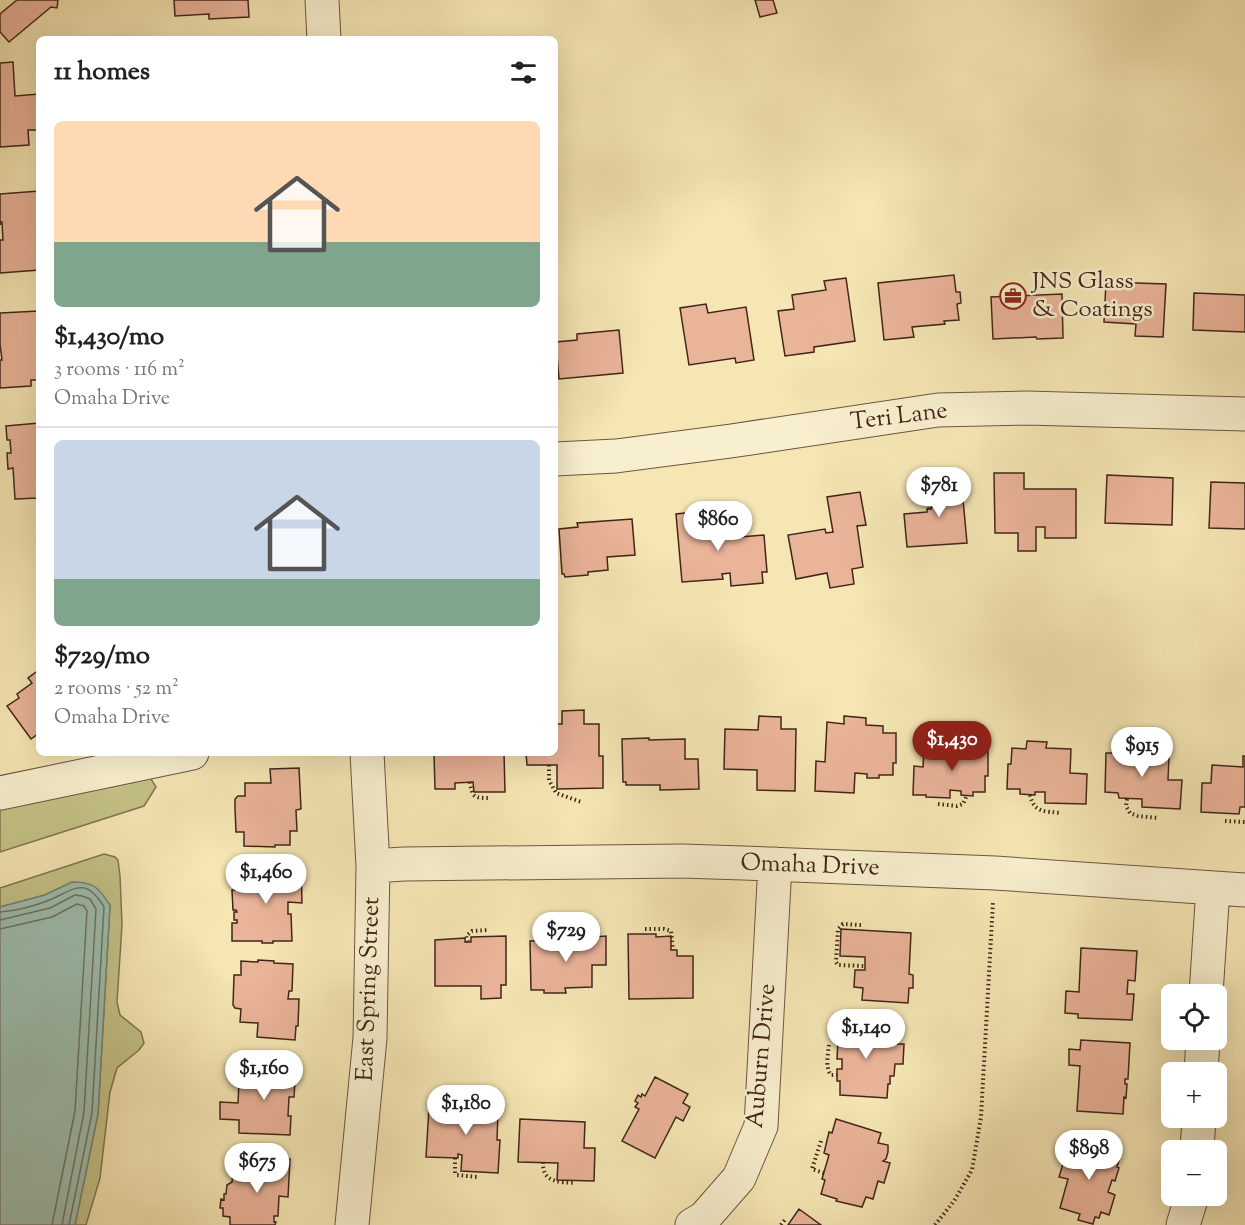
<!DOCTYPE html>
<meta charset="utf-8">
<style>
:root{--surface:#fff;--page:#f2f2f2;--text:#222;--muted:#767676;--line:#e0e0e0;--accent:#8f2418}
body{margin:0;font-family:"Sorts Mill Goudy",serif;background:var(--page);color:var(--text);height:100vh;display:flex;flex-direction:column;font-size:22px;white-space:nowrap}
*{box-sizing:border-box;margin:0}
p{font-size:20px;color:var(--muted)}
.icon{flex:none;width:33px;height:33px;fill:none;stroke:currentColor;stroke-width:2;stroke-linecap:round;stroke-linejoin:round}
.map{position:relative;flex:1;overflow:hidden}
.side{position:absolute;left:36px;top:36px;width:522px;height:720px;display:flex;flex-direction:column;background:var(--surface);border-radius:9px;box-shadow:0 6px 24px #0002}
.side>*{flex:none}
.controls{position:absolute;left:1161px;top:984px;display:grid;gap:12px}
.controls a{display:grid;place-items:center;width:66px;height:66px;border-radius:9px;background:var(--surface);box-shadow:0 6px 24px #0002;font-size:30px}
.price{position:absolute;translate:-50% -51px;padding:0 14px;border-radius:21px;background:#fff;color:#222;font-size:20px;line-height:39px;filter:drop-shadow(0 2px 3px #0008)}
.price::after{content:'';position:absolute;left:50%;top:36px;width:18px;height:14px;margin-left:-9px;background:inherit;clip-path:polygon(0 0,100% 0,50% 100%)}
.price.current{background:var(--accent);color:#fff}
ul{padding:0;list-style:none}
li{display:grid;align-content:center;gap:12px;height:318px;padding:0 18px}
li+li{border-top:2px solid var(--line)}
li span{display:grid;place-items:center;height:186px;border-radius:9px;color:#555}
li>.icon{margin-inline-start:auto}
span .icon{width:108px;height:108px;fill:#fffc;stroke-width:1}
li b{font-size:26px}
h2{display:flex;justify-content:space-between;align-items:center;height:72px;padding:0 18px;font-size:26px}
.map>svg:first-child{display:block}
.green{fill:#c4c287;stroke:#837450;stroke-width:1.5}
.water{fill:#9cbfb0;stroke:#788174;stroke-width:1.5}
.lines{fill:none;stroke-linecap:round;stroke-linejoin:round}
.shore{stroke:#6f7265;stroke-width:1.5}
.building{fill:#eab499;stroke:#42251a;stroke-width:1.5}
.minor-casing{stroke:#6f5540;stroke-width:35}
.path{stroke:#42251a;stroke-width:4;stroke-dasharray:1.5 3;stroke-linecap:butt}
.minor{stroke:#f8efce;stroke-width:33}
.labels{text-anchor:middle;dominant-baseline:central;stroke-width:5;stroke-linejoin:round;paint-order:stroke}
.poi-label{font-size:24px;fill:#42251a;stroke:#f8efce;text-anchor:start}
.street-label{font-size:24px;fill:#42251a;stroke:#f8efce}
</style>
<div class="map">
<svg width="1245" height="1225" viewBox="0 0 1245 1225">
<rect width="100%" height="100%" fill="#f5e6b4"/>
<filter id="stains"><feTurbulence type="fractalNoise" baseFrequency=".00333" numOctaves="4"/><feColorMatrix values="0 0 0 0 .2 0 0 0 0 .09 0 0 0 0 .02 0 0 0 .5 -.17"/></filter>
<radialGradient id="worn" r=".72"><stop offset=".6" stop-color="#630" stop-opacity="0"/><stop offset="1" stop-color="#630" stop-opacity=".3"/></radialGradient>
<path class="green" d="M146 771 156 787 144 806 0 852V802Z
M104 854 115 857 118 860 120 876 122 925 117 1002 120 1015 141 1032 144 1043 139 1050 117 1068 110 1092 100 1178 86 1225H75L98 1114 110 905 72 882 45 895 0 907V888Z"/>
<path class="water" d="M72 882C94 882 98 887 110 905L98 1114 75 1225H0V907L45 895Z"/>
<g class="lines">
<path class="shore" d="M0 912C14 911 34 906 47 901 73 891 84 874 104 907L92 1113 69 1225
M0 920 50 908 75 895 82 896 90 899 96 909 84 1112 62 1225
M0 929 52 917 77 904 84 906 87 911 75 1111 52 1225"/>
</g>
<path class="building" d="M17 0H58L57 8 51 7 9 42 0 32V14Z
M174 0H248L249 17 209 19V14L175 16Z
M755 0H773L777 13 760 17Z
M13 62 15 96 39 94V130H28L29 145 0 147V63Z
M39 191V270L0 273V240H3L2 222H0V194Z
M954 275 956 292H960L961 303 957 304 959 320 944 321 945 324 912 327 914 337 884 340 878 283Z
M846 278 855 341 814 347V352L785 356 778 311 794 309 792 295 826 290 824 281Z
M1106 282 1166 284 1163 337 1135 336 1136 324 1104 322Z
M1194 293 1245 295V332L1193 330Z
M1062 294 1063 338 1037 339 1036 337 993 339 991 297Z
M706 304 708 313 746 307 754 360 736 363 735 358 689 365 680 308Z
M39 311V380H31V386L0 388V360H2L0 344V313Z
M619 330 623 373 559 379 556 342 577 340V334Z
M39 423V498L15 499 13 468 8 469 7 453H11L10 440H7L6 426Z
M994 473H1024V489H1076V538H1045V527H1036V551H1018V533H995Z
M1107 475 1173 478 1172 525 1105 523Z
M961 478 967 543 907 547 904 514 927 512V509H931L932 507H934L932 481Z
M1211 482 1245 483V529L1209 528Z
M860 492 866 525 857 526 863 567 852 569 854 584 830 588 827 573 796 579 788 535 825 529 826 533 833 532 827 497Z
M714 510 716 539 764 535 767 572H762L763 583 731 586 730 573 722 574 723 579 682 582 676 514Z
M632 519 635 555 607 557 608 570 588 572V575L565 577 564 574H562L559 529 578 527 577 523Z
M39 670V733L31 739 7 706 19 698 17 694 32 683 28 678Z
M584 710V724H599V756H603V788L557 789V765H527L526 753H555V724H562V711Z
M759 716 781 717V729H796L795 791 757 790V770L724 769 725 729 758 730Z
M844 716 866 718V725L883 726V733H896V763H893V775H879V778H867V774L855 773 854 793 815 791 816 761 825 762 827 722 844 724Z
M649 738V740L685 739V759H698L699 789 660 790V785H626V782H623L622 739Z
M955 741 975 742V749L988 750V776H985V792H973V796L961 795V791L950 790V798L926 797V795H913L914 766 923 767 924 749 955 751Z
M1027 741 1047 742 1046 748 1071 749 1070 773 1087 774 1086 804 1045 803V792H1035V795L1020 794V789H1007L1008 764H1011L1012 748 1026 749Z
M1122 745 1146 746V755L1169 756 1168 780H1182L1180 809 1142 807V799L1119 798 1118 793 1105 792 1106 753H1122Z
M434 753H504L505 792H474L473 782 455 783V789H435Z
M1243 756H1245V807H1240L1239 814 1201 812 1202 783H1211L1212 765 1243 767Z
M299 768 301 809 296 810 297 831H290V845H275V847L244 846V832H236L235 808V799L238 796H245V783H271L270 769Z
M276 866H301L302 903 288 902V914H291L292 941H273V943H262V941H232V923H237V920H234V912H237L236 910H233L232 890H238L235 887V879L237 877V874H275Z
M841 929 911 933 909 974 913 975V988H909L908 1003 862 1000 863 988 854 987 855 970H865V957L840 956Z
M594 934V937L606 936V965H592V987L565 988 566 993H544V990H531L530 941 560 940V948H570V935Z
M628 934H656V937L671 936V950H677V956H693V998L629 999Z
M506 936V985H501V998L481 999V986H435V940L465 938V942H471V937Z
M1081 948 1137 951 1135 981 1128 980 1127 994H1134L1132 1020 1078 1018V1014L1065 1013 1066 991 1079 992Z
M258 960 274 961V963L293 964 292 991H289L288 999H299L298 1026H296L295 1040 257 1037 258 1023 240 1022 241 1009 235 1008 233 1005 234 975H241V961L258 962Z
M839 1021 866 1023 865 1028 892 1030V1044H904L903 1064H895L894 1076H890V1084H888L887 1098 840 1095V1081H837V1069H842V1059H837Z
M1081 1040 1130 1043 1128 1079H1125V1084H1127L1126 1098 1124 1097 1123 1114 1077 1111 1080 1066 1069 1065V1049L1080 1050Z
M272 1063 296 1064 294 1097H289L288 1116H291L290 1135 239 1133V1120L220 1119V1102L238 1103 239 1082H245V1068L272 1069Z
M655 1077 688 1094 683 1103 690 1107 683 1121 676 1117 655 1158 622 1141 639 1109 635 1107 638 1103 635 1101 638 1095 641 1097 642 1094 645 1096Z
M475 1098 494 1099V1113H498L497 1140H500L498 1173 461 1171 462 1155 458 1154V1158L426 1157 429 1108 462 1110V1109H471V1110L474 1111Z
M520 1119 585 1122 584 1148H595L594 1181 557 1180 558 1163 518 1162Z
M836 1119 881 1133 878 1143 888 1145V1152L886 1159 883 1161 890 1163 884 1183 878 1181 873 1199 866 1197 862 1207 836 1201 837 1199 821 1194 825 1180 822 1179 829 1155 824 1153 829 1132 832 1133Z
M1080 1141 1121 1153 1117 1167 1119 1168 1115 1181 1112 1180 1108 1192 1115 1195 1109 1215 1101 1212 1099 1218 1095 1217 1093 1224 1078 1220 1080 1214 1060 1208 1068 1179 1059 1177 1067 1151 1076 1154Z
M262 1157 290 1159 288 1197 279 1196 278 1216H274V1222H276L275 1225H230V1217L223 1216V1208H220L221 1199 224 1200V1194H226L227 1185 232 1182 233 1171 260 1173Z
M799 1209 821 1225H788Z"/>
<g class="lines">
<g class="minor-casing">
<path id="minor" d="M322 0 324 39
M555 459 616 456 731 441 938 410 1026 408 1245 414
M0 793 192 753
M373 866 404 864 682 861 743 863 995 873 1245 890
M1206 994 1213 888
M1201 1072 1203 1040
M1197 1150 1199 1118
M352 1225 370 1038 373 866 367 753
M692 1225 704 1218 739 1178 761 1126 775 864
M1183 1225 1192 1196"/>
</g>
<path class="path" d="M0 223H2
M928 494 929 509
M549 765V780L556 793 581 802
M470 782C472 798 475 798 490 798
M1030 795C1034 813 1045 811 1060 813
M1127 799 1126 806 1130 813 1138 816 1158 818
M938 804 957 806 963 804 967 795
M1225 821 1245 822
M861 925 843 924 838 929 836 962 838 965 865 966
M645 929H664L671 931 673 950
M553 940C554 924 572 927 585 927
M468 942 466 936 472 931 488 930
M829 1045C828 1054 825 1068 831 1075H837
M821 1141 812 1169 824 1173
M455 1158V1173L457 1175 477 1177
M543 1162C542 1183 560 1182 575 1183
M781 1225 786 1218
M935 1225 954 1201 972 1170 981 1117 993 902"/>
<use href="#minor" class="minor"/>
</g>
<defs>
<g id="office-ring" transform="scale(1.35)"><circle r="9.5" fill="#f8efce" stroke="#8f2418" stroke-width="1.5"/><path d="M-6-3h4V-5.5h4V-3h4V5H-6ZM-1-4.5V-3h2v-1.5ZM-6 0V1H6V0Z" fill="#8f2418"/></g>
</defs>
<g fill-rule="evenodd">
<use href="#office-ring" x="1013" y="296"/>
</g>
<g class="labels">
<g class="poi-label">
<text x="1032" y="282">JNS Glass<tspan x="1032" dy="28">&amp; Coatings</tspan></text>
</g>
<g class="street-label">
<text transform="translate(899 417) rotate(-7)">Teri Lane</text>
<text transform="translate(810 866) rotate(2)">Omaha Drive</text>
<text transform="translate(369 989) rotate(-88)">East Spring Street</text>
<text transform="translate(762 1056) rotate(-85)">Auburn Drive</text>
</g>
</g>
<rect width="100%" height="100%" filter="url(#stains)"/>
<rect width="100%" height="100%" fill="url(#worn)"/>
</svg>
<div class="controls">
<a><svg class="icon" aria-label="locate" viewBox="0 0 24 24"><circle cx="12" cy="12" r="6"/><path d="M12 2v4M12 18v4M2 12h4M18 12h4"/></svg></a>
<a>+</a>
<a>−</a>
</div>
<b class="price" style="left:939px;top:518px">$781</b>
<b class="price" style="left:718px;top:552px">$860</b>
<b class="price current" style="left:952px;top:772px">$1,430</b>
<b class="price" style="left:1142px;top:778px">$915</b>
<b class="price" style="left:266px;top:905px">$1,460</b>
<b class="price" style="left:566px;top:963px">$729</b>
<b class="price" style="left:866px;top:1060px">$1,140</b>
<b class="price" style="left:264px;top:1101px">$1,160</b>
<b class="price" style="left:466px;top:1136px">$1,180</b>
<b class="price" style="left:1089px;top:1181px">$898</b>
<b class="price" style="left:257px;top:1194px">$675</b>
<section class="side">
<h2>11 homes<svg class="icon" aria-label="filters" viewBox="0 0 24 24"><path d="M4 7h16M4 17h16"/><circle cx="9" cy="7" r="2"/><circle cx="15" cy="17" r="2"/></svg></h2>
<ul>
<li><span style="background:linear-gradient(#ffd9b3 65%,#7fa58c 0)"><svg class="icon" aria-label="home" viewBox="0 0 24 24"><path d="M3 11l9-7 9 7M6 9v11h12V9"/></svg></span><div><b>$1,430/mo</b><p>3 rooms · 116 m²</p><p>Omaha Drive</p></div></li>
<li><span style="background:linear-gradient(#c9d6e8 75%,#7fa58c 0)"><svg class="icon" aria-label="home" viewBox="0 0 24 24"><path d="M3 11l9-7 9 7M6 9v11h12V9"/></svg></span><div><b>$729/mo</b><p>2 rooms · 52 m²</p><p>Omaha Drive</p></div></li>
</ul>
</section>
</div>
